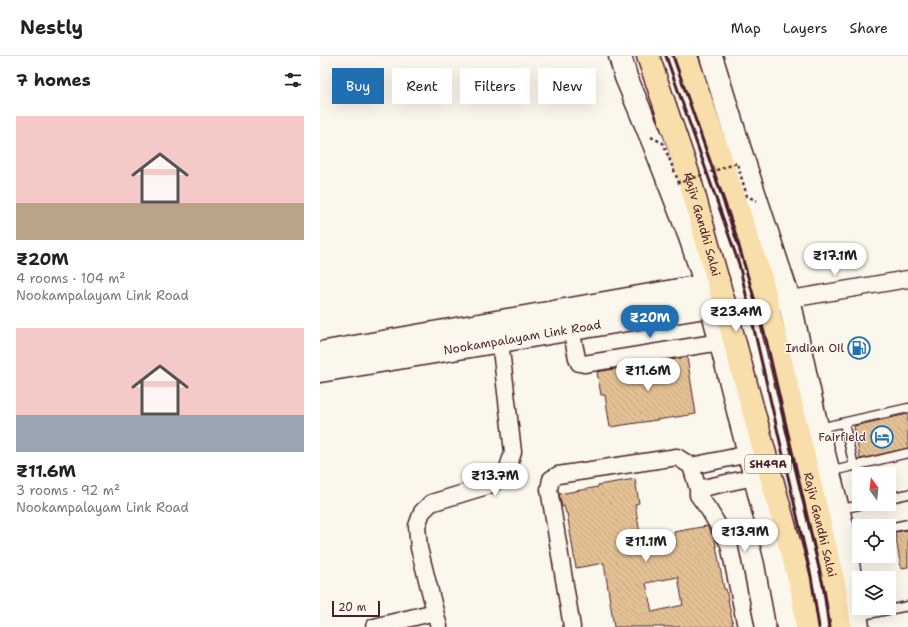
<!DOCTYPE html>
<meta charset="utf-8">
<style>
:root{--surface:#fff;--page:#f2f2f2;--text:#222;--muted:#767676;--line:#e0e0e0;--accent:#1f6fb2}
body{margin:0;font-family:"Shantell Sans",sans-serif;background:var(--page);color:var(--text);height:100vh;display:flex;flex-direction:column;font-size:15px;white-space:nowrap}
*{box-sizing:border-box;margin:0}
p{font-size:13px;color:var(--muted)}
.icon{flex:none;width:22px;height:22px;fill:none;stroke:currentColor;stroke-width:2;stroke-linecap:round;stroke-linejoin:round}
.map{position:relative;flex:1;overflow:hidden}
.sheet{display:flex;flex-direction:column;background:var(--surface);width:320px}
.sheet>*{flex:none}
.hud{position:absolute;left:12px;top:12px;width:380px;height:36px;display:flex;gap:8px}
.needle{width:26px;rotate:345deg}
.controls{position:absolute;left:532px;top:411px;display:grid;gap:8px}
.controls a{display:grid;place-items:center;width:44px;height:44px;border-radius:0px;background:var(--surface);box-shadow:0 4px 16px #0002;font-size:20px}
.scale{position:absolute;left:12px;bottom:10px;width:48px;box-sizing:border-box;padding-left:4px;border:2px solid #4a1f2b;border-top:0;font-size:11px;line-height:14px;white-space:nowrap;color:#4a1f2b;-webkit-text-stroke:3px #fbf7ec;paint-order:stroke}
.price{position:absolute;translate:-50% -34px;padding:0 9px;border-radius:14px;background:#fff;color:#222;font-size:13px;line-height:26px;filter:drop-shadow(0 1px 2px #0008)}
.price::after{content:'';position:absolute;left:50%;top:24px;width:12px;height:9px;margin-left:-6px;background:inherit;clip-path:polygon(0 0,100% 0,50% 100%)}
.price.active{background:var(--accent);color:#fff}
ul{padding:0;list-style:none}
li{display:grid;align-content:center;gap:8px;height:212px;padding:0 16px}
li span{display:grid;place-items:center;height:124px;border-radius:0px;color:#555}
li>.icon{margin-inline-start:auto}
span .icon{width:72px;height:72px;fill:#fffc;stroke-width:1}
li b{font-size:17px}
h2{display:flex;justify-content:space-between;align-items:center;height:48px;padding:0 16px;font-size:17px}
.pill{padding:0 14px;border-radius:0px;background:var(--surface);box-shadow:0 4px 16px #0002;font-size:14px;line-height:36px}
.pill.active{background:var(--accent);color:#fff}
header{display:flex;align-items:center;gap:24px;box-sizing:border-box;height:56px;padding:0 20px;background:var(--surface);border-bottom:1px solid var(--line)}
header strong{font-size:19px}
nav{display:flex;gap:22px;margin-inline-start:auto;font-size:14px}
main{display:flex;flex:1;min-height:0}
.map>svg:first-child{display:block}
.building{fill:url(#building-back-hatch);stroke:#4a1f2b;fill-rule:evenodd}
.lines{fill:none;stroke-linecap:round;stroke-linejoin:round}
.lane-casing{stroke:#4a1f2b;stroke-width:11}
.street-casing{stroke:#4a1f2b;stroke-width:19}
.secondary-casing{stroke:#4a1f2b;stroke-width:25}
.primary-casing{stroke:#4a1f2b;stroke-width:25}
.lane{stroke:#fbf7ec;stroke-width:8}
.street{stroke:#fbf7ec;stroke-width:16}
.secondary{stroke:#fbf7ec;stroke-width:22}
.primary{stroke:#f8deab;stroke-width:22}
.rail{stroke:#4a1f2b;stroke-width:3}
.path-bridge{stroke:#4a1f2b;stroke-width:2.5;stroke-dasharray:3 3;stroke-linecap:butt}
.labels{text-anchor:middle;dominant-baseline:central;stroke-width:3;stroke-linejoin:round;paint-order:stroke}
.shield{fill:#fbf7ec;stroke:#7f6065;stroke-width:1}
.shield-label{font-size:11px;font-weight:bold;fill:#4a1f2b}
.street-label{font-size:12px;fill:#4a1f2b;stroke:#fbf7ec}
.poi-label{font-size:12px;fill:#4a1f2b;stroke:#fbf7ec;text-anchor:end}
</style>
<header>
<strong>Nestly</strong>
<nav><a>Map</a><a>Layers</a><a>Share</a></nav>
</header>
<main>
<section class="sheet">
<h2>7 homes<svg class="icon" aria-label="filters" viewBox="0 0 24 24"><path d="M4 7h16M4 17h16"/><circle cx="9" cy="7" r="2"/><circle cx="15" cy="17" r="2"/></svg></h2>
<ul>
<li><span style="background:linear-gradient(#f6c9c9 70%,#b9a48a 0)"><svg class="icon" aria-label="home" viewBox="0 0 24 24"><path d="M3 11l9-7 9 7M6 9v11h12V9"/></svg></span><div><b>₹20M</b><p>4 rooms · 104 m²</p><p>Nookampalayam Link Road</p></div></li>
<li><span style="background:linear-gradient(#f6c9c9 70%,#9aa5b1 0)"><svg class="icon" aria-label="home" viewBox="0 0 24 24"><path d="M3 11l9-7 9 7M6 9v11h12V9"/></svg></span><div><b>₹11.6M</b><p>3 rooms · 92 m²</p><p>Nookampalayam Link Road</p></div></li>
</ul>
</section>
<div class="map">
<svg width="588" height="571" viewBox="0 0 588 571">
<defs>
<pattern id="building-back-hatch" width="6" height="6" patternUnits="userSpaceOnUse"><rect width="6" height="6" fill="#e4c195"/><path d="M-1 5l2 2M0 0l6 6M5-1l2 2" fill="none" stroke="#c5a581"/></pattern>
</defs>
<rect width="100%" height="100%" fill="#fbf7ec"/>
<filter id="ink" filterUnits="userSpaceOnUse"><feTurbulence type="fractalNoise" baseFrequency=".025" numOctaves="2"/><feDisplacementMap in="SourceGraphic" scale="8" xChannelSelector="R" yChannelSelector="G"/><feConvolveMatrix kernelMatrix="1 2 1 2 8 2 1 2 1" color-interpolation-filters="sRGB"/></filter>
<g filter="url(#ink)">
<path class="building" d="M367 301 376 358 290 371 285 339H281L277 316Z
M588 358V392L540 403 534 370Z
M315 423 319 447 315 448 323 495 356 489 354 476 387 470 395 484 404 533H406L413 569 404 571H294L284 507 256 512 247 457H246L244 450 242 451 239 438 278 431V429ZM358 521 363 549 332 556 326 527Z
M588 474V511L581 512 575 476Z"/>
<g class="lines">
<g class="lane-casing">
<path id="lane" d="M524 367 534 410
M499 372 588 352
M509 416 588 397
M569 442 588 438
M518 454 544 448
M569 472 588 468
M524 481 539 478
M538 560 588 550"/>
</g>
<g class="street-casing">
<path id="street" d="M459 245 588 223
M251 273 257 302 259 307 264 308 400 286
M371 410 429 398
M378 433 434 421
M54 571 115 556
M119 571 99 492 97 470 102 456 111 447 167 430 180 423 188 412 193 396 180 285
M252 571 229 433 231 423 238 419 357 401 371 410 378 433V439L389 454 409 488 426 571"/>
</g>
<g class="secondary-casing">
<g id="secondary">
<path d="M300 0 306 21 334 88 370 181 386 229 456 504 468 571"/>
<path d="M391 0 421 97 469 243 495 362 522 469 538 571"/>
<path d="M0 297 359 234 386 229 398 224"/>
<path id="s1" d="M0 315 391 250 404 246"/>
</g>
</g>
<g class="primary-casing">
<g id="primary">
<path id="s2" d="M328 0 368 117 401 236 482 534 487 571"/>
<path id="s3" d="M366 0 441 222 514 527 520 571"/>
</g>
</g>
<use href="#lane" class="lane"/>
<use href="#street" class="street"/>
<use href="#secondary" class="secondary"/>
<use href="#primary" class="primary"/>
<path class="rail" d="M346 0 419 208 491 520 499 571
M353 0 414 173 446 283 504 533 510 571"/>
<path class="path-bridge" d="M331 81 343 87 359 127 417 107 427 140 437 145"/>
</g>
</g>
<defs>
<g id="fuel-ring" transform="scale(1.15)"><circle r="9.5" fill="#fbf7ec" stroke="#1f6fb2" stroke-width="1.5"/><path d="M-5.5-6h7V0h2V4h1.3V-2.5L3-4.5l.8-.8L6-3V5H2.5V1h-1V6h-7ZM-4.2-4.7v3.2H.2V-4.7Z" fill="#1f6fb2"/></g>
<g id="hotel-ring" transform="scale(1.15)"><circle r="9.5" fill="#fbf7ec" stroke="#1f6fb2" stroke-width="1.5"/><path d="M-6-4.5h1.5V1H6V5H4.5V3h-9V5H-6ZM-4 0a1.8 1.8 0 1 1 3.6 0ZM.5 0V-2.5h3Q6-2.5 6 0Z" fill="#1f6fb2"/></g>
</defs>
<g fill-rule="evenodd">
<use href="#fuel-ring" x="539" y="292"/>
<use href="#hotel-ring" x="562" y="381"/>
</g>
<g class="labels">
<rect class="shield" x="425" y="399" width="46" height="18" rx="3"/>
<g class="shield-label">
<text x="448" y="408">SH49A</text>
</g>
<g class="street-label">
<text stroke="none"><textPath href="#s2" startOffset="177">Rajiv Gandhi Salai</textPath></text>
<text stroke="none"><textPath href="#s1" startOffset="205">Nookampalayam Link Road</textPath></text>
<text stroke="none"><textPath href="#s3" startOffset="488">Rajiv Gandhi Salai</textPath></text>
</g>
<g class="poi-label">
<text x="524" y="292">Indian Oil</text>
<text x="546" y="381">Fairfield</text>
</g>
</g>
</svg>
<div class="controls">
<a><svg class="needle" viewBox="-14 -14 28 28"><path d="M0-13l5 13h-10z" fill="#e53935"/><path d="M0 13l5-13h-10z" fill="#767676"/></svg></a>
<a><svg class="icon" aria-label="locate" viewBox="0 0 24 24"><circle cx="12" cy="12" r="6"/><path d="M12 2v4M12 18v4M2 12h4M18 12h4"/></svg></a>
<a><svg class="icon" aria-label="layers" viewBox="0 0 24 24"><path d="M12 4l9 5-9 5-9-5zM3 14l9 5 9-5"/></svg></a>
</div>
<div class="scale">20 m</div>
<b class="price" style="left:515px;top:221px">₹17.1M</b>
<b class="price" style="left:416px;top:277px">₹23.4M</b>
<b class="price active" style="left:330px;top:283px">₹20M</b>
<b class="price" style="left:328px;top:336px">₹11.6M</b>
<b class="price" style="left:175px;top:441px">₹13.7M</b>
<b class="price" style="left:425px;top:497px">₹13.9M</b>
<b class="price" style="left:326px;top:507px">₹11.1M</b>
<div class="hud">
<a class="pill active">Buy</a>
<a class="pill">Rent</a>
<a class="pill">Filters</a>
<a class="pill">New</a>
</div>
</div>
</main>
